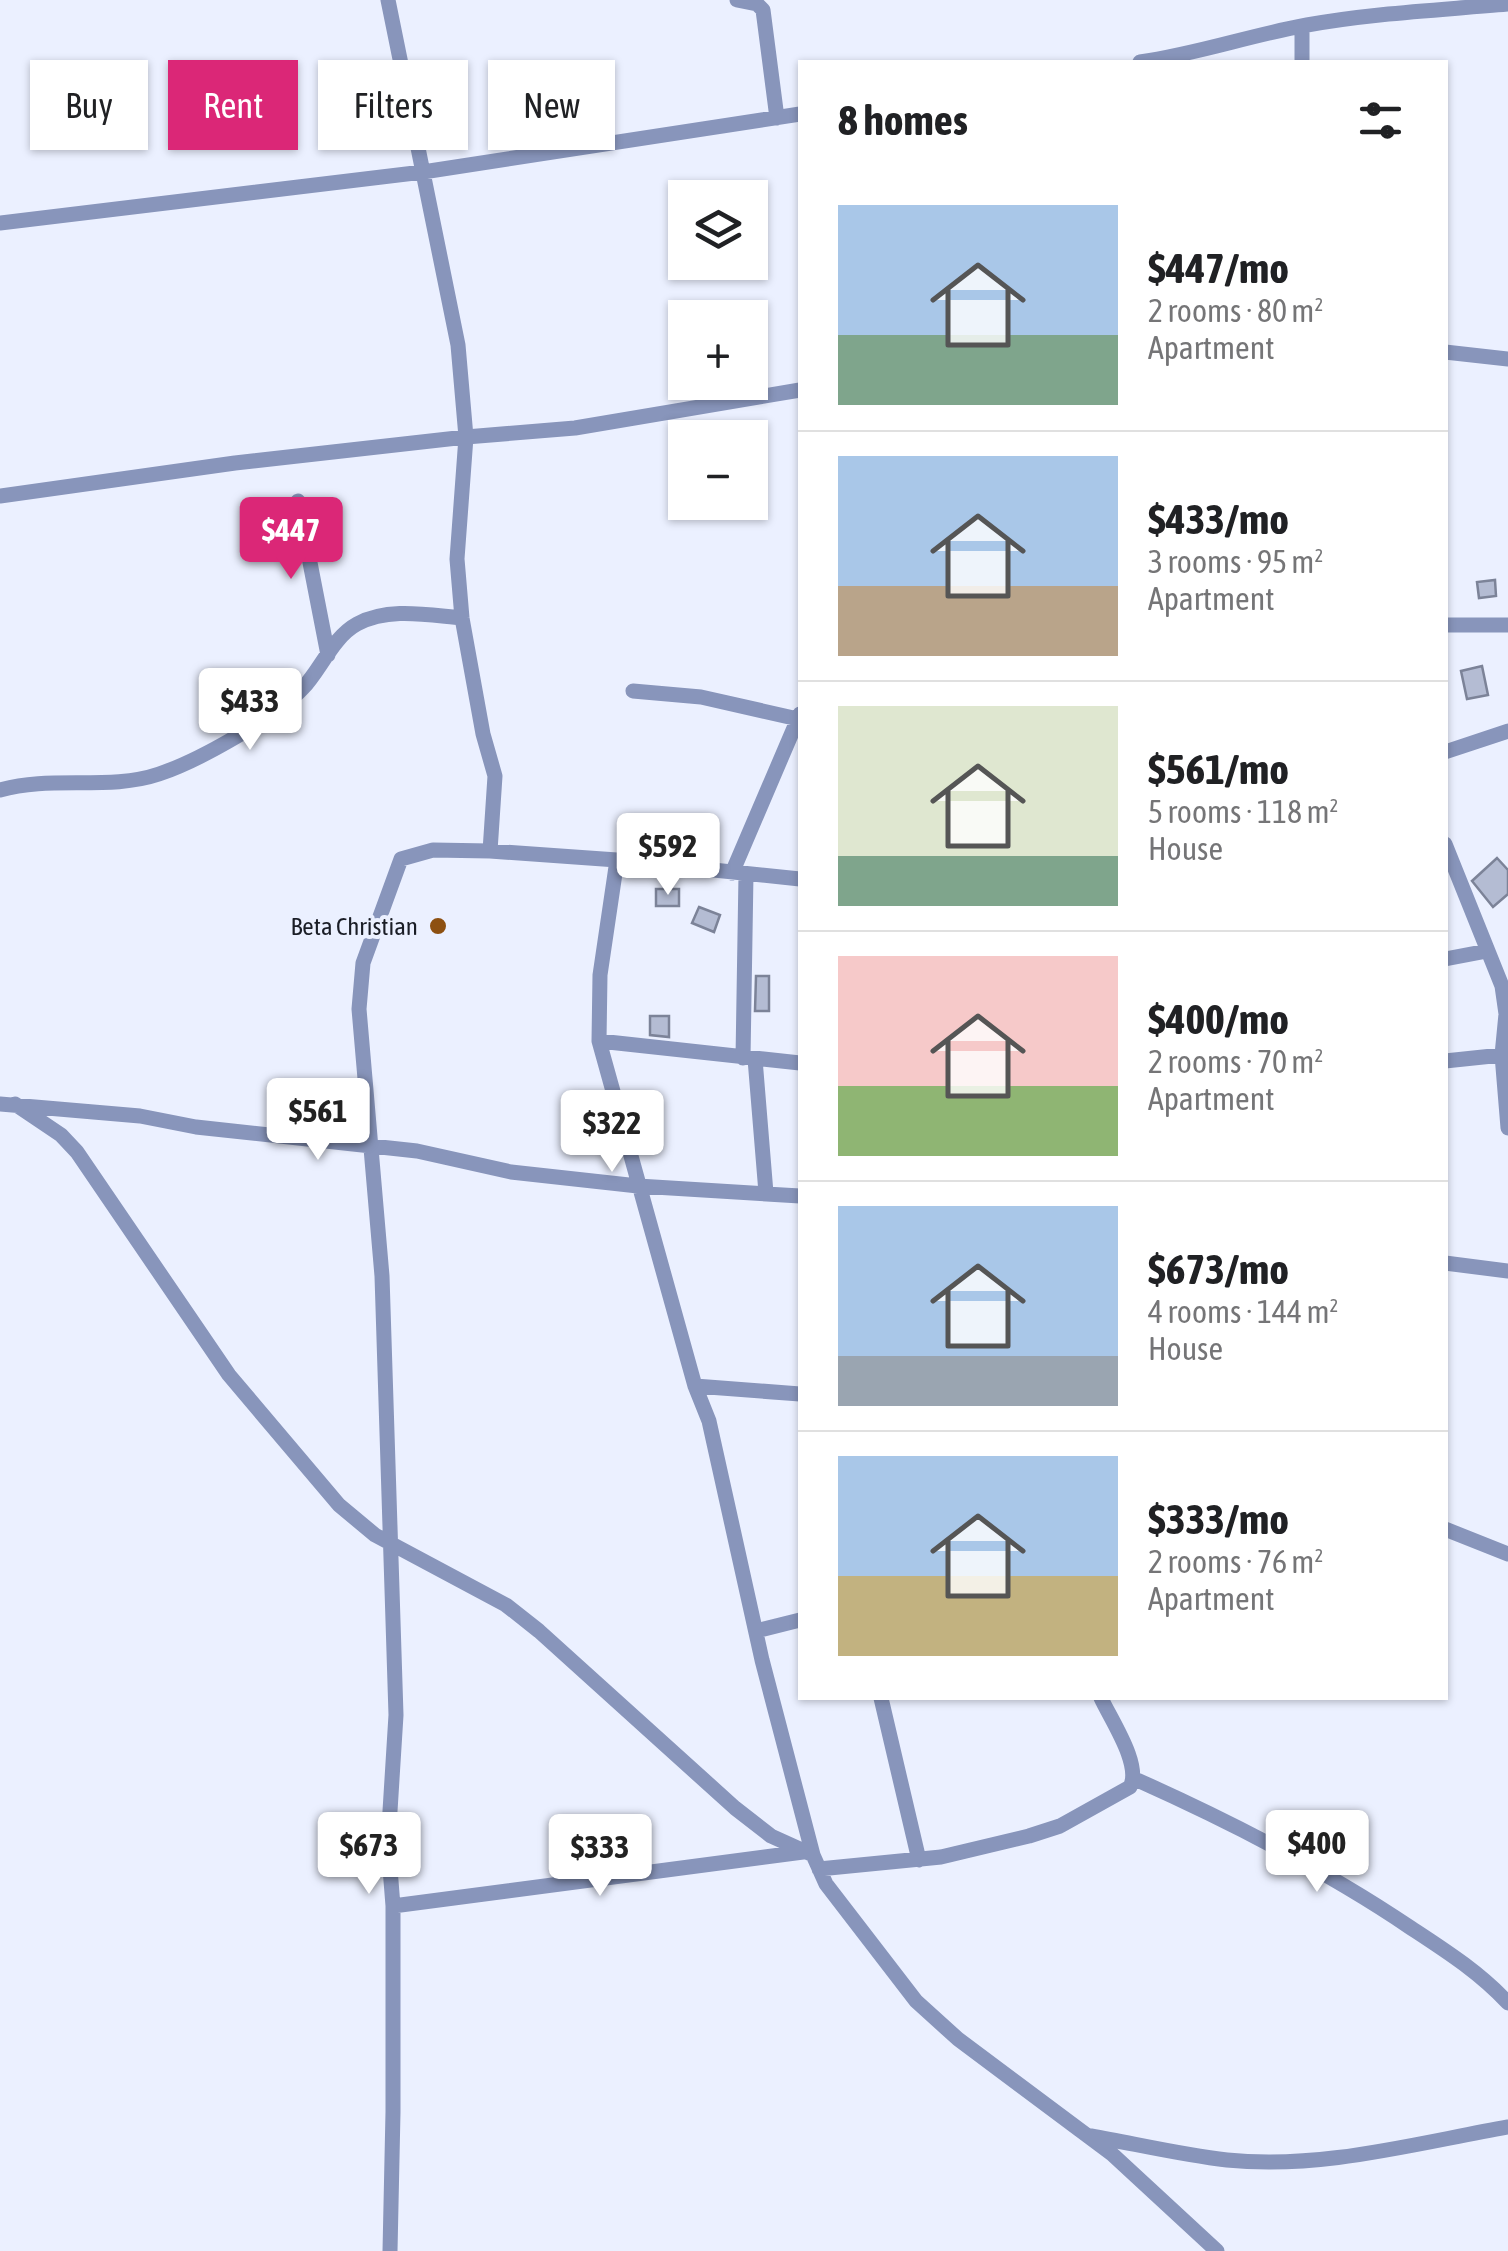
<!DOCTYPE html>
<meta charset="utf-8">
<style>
:root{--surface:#fff;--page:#f6f6f6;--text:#202124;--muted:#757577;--line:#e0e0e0;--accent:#db2777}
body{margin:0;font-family:"Asap Condensed",sans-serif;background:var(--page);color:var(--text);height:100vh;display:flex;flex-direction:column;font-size:38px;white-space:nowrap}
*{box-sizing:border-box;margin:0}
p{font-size:32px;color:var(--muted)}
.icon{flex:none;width:55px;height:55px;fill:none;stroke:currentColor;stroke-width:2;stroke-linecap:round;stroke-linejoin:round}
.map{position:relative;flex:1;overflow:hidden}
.details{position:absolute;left:798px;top:60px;width:650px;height:1640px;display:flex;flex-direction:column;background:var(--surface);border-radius:0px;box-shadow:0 2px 8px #0004}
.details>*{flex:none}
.banner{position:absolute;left:30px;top:60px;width:618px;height:90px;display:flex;gap:20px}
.buttons{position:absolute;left:668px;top:180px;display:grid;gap:20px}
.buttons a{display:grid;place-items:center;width:100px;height:100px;border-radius:0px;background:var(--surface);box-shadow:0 2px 8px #0004;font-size:50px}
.price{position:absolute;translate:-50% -85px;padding:0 22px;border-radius:10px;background:#fff;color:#222;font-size:32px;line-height:65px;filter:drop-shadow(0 2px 5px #0008)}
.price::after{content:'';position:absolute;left:50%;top:60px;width:30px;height:22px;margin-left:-15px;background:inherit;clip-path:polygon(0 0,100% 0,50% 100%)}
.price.active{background:var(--accent);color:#fff}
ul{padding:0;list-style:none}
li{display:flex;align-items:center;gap:30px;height:250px;padding:0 40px}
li+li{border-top:2px solid var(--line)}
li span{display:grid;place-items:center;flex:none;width:280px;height:200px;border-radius:0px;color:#555}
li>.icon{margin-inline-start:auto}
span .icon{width:120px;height:120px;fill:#fffc;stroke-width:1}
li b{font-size:42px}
h2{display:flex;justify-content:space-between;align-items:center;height:120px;padding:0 40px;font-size:42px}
.tag{padding:0 35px;border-radius:0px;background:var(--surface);box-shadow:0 2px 8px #0004;font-size:35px;line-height:90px}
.tag.active{background:var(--accent);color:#fff}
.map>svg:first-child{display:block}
.building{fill:#b4bcd3;stroke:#7c8398;stroke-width:2.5}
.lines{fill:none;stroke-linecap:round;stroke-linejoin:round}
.minor{stroke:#8895bb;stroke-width:15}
.poi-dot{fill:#8d5011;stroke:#ebf0ff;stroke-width:4}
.labels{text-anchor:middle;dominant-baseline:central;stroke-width:8;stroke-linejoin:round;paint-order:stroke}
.poi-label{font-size:25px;fill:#1a1d26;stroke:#ebf0ff;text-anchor:end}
</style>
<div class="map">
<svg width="1508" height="2251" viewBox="0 0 1508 2251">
<rect width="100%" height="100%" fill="#ebf0ff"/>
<path class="building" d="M1495 580 1496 596 1479 598 1477 582Z
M1482 666 1488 695 1467 699 1461 671Z
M1497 858 1508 870V894L1493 907 1472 881Z
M656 889H679V906H656Z
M699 907 720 915 714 932 692 923Z
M756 976H769V1011H755Z
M650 1016H669V1037L650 1035Z"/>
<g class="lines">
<path class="minor" d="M388 0 458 345 466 437 457 559 462 618 483 734 495 776 490 851 617 860 600 975 599 1041 695 1386 709 1421 762 1660 813 1855 826 1884 916 2001 958 2039 1112 2154 1217 2251
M737 0 757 4 763 10 777 118
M1302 26V62
M1140 62C1197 54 1251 35 1307 25 1373 13 1441 10 1508 4
M0 223 423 172 800 114
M1445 352 1508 359
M0 496 235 463 466 437 575 428 800 390
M298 501 328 655
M1445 625H1508
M633 691 701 697 798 719
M1445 752 1508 731
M0 790C51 775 109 791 159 774 198 761 275 718 303 688 321 669 333 637 357 624 389 607 427 615 462 618
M1445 844 1502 986 1506 1014 1502 1055 1508 1128
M617 860 800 879
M732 873 800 714
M1445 959 1487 951
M599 1041 800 1063
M743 1058 746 874
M755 1059 766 1193
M1445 1061 1502 1055
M0 1104 140 1116 196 1127 417 1151 511 1172 638 1186 800 1196
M15 1104 61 1135 77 1152 229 1375 339 1505 375 1535 506 1605 539 1631 735 1808 771 1836 813 1855
M1445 1263 1508 1271
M695 1386 800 1394
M1445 1529 1508 1554
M756 1631 800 1620
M881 1698 919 1860
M1135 1779C1231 1822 1324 1869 1411 1928 1446 1951 1479 1972 1508 2003
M819 1869 941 1857 1029 1836 1060 1826 1130 1787C1142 1765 1111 1720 1101 1698
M393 1906 803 1852
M1091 2136C1136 2144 1182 2155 1227 2160 1320 2170 1417 2143 1508 2127
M390 2251 393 2112V1906L388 1843 396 1715 382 1276 359 1009 363 963 401 859 433 850 490 851"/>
</g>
<circle class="poi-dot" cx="438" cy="926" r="10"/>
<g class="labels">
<g class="poi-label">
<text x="418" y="926">Beta Christian</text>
</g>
</g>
</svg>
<div class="buttons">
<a><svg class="icon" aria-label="layers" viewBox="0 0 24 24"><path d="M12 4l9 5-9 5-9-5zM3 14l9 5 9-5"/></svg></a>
<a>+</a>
<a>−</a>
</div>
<b class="price active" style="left:291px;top:582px">$447</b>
<b class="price" style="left:250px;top:753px">$433</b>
<b class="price" style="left:668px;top:898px">$592</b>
<b class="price" style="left:318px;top:1163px">$561</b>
<b class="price" style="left:612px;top:1175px">$322</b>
<b class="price" style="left:1317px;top:1895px">$400</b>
<b class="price" style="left:369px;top:1897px">$673</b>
<b class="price" style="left:600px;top:1899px">$333</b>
<div class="banner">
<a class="tag">Buy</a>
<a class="tag active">Rent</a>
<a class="tag">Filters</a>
<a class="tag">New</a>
</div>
<section class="details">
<h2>8 homes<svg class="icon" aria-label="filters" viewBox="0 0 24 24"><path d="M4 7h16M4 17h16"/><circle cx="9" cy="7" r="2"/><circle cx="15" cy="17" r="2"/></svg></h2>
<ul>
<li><span style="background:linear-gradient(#a9c7e8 65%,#7fa58c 0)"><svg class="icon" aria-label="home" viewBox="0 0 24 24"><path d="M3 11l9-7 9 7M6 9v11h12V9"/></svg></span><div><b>$447/mo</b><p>2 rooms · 80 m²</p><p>Apartment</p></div></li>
<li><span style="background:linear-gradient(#a9c7e8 65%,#b9a48a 0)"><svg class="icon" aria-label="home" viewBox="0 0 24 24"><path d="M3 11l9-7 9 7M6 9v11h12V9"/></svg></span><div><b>$433/mo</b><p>3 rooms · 95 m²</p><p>Apartment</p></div></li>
<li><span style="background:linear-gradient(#dfe7d0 75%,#7fa58c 0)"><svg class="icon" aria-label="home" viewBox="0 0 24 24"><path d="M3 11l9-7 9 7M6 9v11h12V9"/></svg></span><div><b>$561/mo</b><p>5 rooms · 118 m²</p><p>House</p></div></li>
<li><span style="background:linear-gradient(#f6c9c9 65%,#8fb573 0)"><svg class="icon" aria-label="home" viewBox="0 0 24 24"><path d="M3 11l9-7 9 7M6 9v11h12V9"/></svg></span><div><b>$400/mo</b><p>2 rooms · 70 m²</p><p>Apartment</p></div></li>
<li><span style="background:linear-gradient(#a9c7e8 75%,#9aa5b1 0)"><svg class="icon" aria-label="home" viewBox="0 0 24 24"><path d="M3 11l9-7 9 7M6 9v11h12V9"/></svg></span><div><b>$673/mo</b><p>4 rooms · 144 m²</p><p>House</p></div></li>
<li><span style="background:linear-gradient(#a9c7e8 60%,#c2b280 0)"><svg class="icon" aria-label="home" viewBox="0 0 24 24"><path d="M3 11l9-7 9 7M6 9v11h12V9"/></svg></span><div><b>$333/mo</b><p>2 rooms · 76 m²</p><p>Apartment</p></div></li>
</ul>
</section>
</div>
